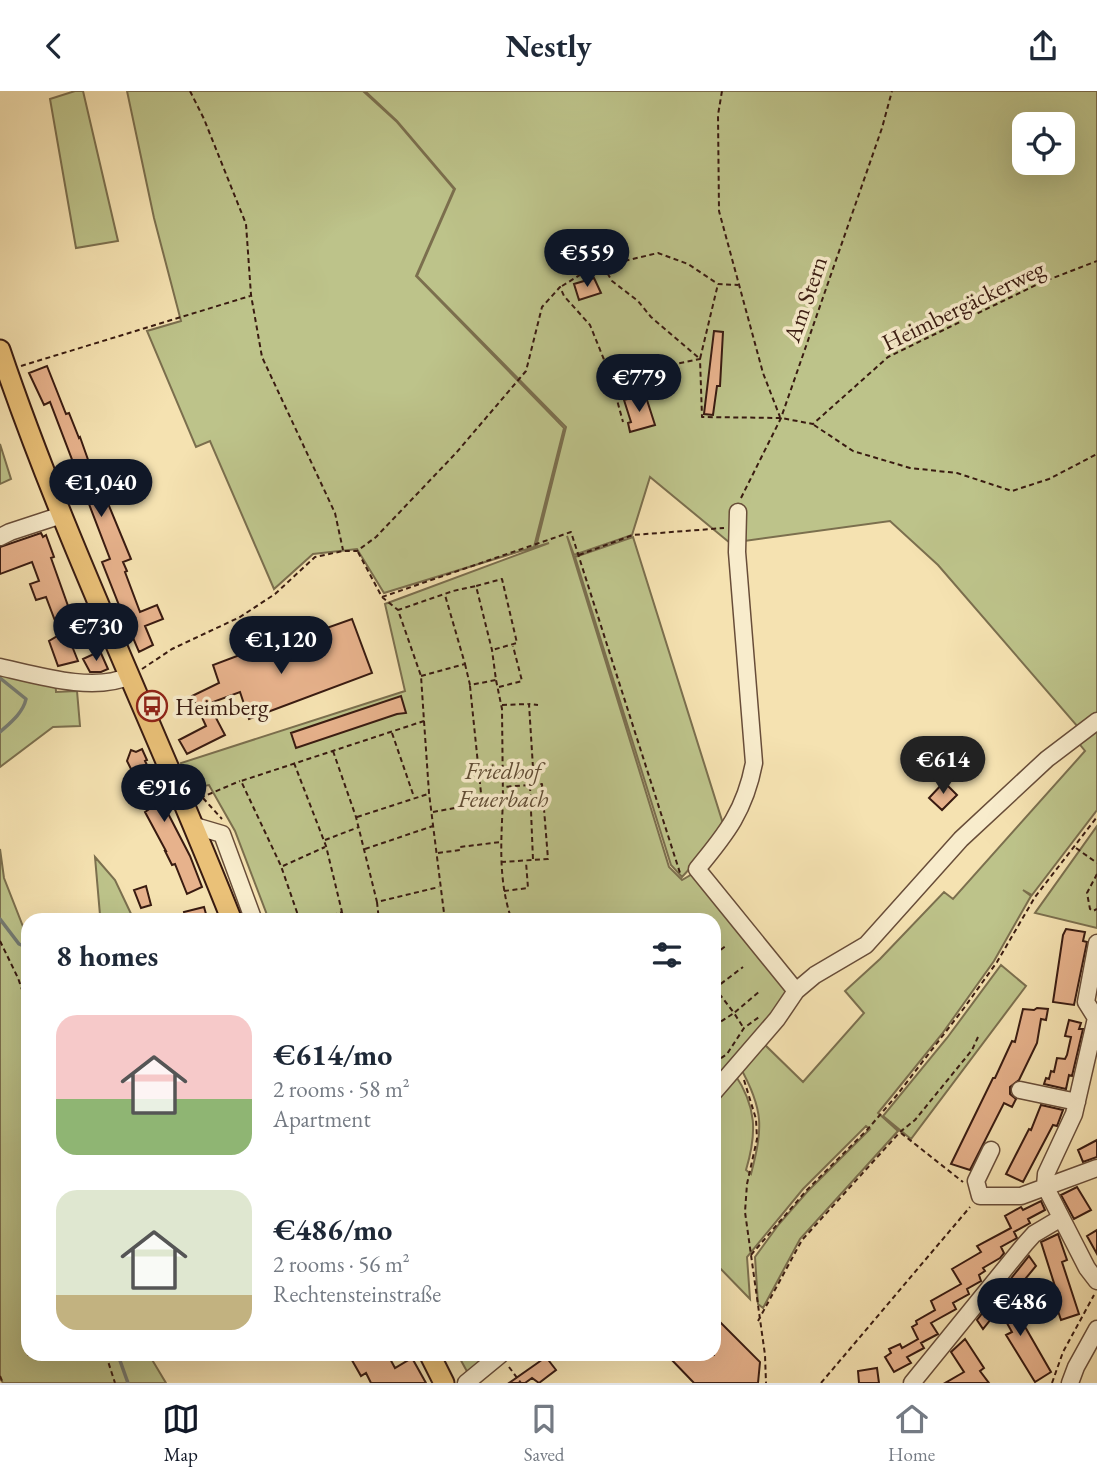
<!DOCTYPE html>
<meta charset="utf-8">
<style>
:root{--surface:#fff;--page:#f6f6f7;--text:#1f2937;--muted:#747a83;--line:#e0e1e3;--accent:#111827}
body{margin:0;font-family:"EB Garamond",serif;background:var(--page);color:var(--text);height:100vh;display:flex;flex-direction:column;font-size:26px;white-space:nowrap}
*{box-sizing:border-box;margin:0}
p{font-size:23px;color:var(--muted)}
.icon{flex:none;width:38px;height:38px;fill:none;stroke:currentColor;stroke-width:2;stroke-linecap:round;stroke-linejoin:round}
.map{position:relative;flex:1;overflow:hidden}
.details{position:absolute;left:21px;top:822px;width:700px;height:448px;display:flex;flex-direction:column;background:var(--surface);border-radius:21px;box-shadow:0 7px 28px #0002}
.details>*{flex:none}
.fabs{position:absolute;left:1012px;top:21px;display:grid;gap:14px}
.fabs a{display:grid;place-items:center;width:63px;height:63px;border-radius:14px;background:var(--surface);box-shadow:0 7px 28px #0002;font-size:35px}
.price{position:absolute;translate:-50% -60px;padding:0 16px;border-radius:24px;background:var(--accent);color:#fff;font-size:23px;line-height:46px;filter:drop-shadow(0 2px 4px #0008)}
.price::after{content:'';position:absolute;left:50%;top:42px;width:21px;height:16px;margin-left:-10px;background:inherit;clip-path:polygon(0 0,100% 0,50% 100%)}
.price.selected{background:#222;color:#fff}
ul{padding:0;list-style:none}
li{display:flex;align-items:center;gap:21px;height:175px;padding:0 35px}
li span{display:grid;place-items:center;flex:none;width:196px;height:140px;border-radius:21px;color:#555}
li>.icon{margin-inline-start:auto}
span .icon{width:84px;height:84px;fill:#fffc;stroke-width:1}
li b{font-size:30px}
h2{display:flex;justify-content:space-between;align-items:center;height:84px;padding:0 35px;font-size:30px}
header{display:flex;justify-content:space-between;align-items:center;height:91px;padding:0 35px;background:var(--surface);font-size:32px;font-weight:700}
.tab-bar{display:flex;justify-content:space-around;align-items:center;height:98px;border-top:2px solid var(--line);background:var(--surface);font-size:19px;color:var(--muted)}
.tab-bar a{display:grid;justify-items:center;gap:4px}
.tab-bar .selected{color:var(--accent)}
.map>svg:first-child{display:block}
.green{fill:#bdc38a;stroke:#7b6f4e;stroke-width:2;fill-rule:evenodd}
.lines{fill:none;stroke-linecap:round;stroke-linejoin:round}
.stream{stroke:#767c73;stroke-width:3.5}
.building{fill:#e7b28c;stroke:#391b11;stroke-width:2}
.minor-casing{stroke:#684d39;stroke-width:19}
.major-casing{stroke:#391b11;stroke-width:23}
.path{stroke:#391b11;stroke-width:2;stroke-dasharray:5 3.5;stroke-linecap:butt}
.minor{stroke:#f8eccc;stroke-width:16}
.major{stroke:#eac178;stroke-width:19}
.labels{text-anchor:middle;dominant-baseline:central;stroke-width:7;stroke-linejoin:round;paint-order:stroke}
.street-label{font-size:24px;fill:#391b11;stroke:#f8eccc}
.poi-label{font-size:24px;fill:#391b11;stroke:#f8eccc;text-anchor:start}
.park-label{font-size:24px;font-style:italic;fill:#614d35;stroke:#f8eccc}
</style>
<header><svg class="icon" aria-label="back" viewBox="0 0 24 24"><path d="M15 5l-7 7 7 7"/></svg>Nestly<svg class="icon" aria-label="share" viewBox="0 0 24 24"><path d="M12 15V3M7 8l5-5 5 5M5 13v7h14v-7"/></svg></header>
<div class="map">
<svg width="1097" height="1292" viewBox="0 0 1097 1292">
<rect width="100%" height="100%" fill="#f5e2b1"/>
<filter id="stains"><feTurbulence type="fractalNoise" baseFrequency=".00286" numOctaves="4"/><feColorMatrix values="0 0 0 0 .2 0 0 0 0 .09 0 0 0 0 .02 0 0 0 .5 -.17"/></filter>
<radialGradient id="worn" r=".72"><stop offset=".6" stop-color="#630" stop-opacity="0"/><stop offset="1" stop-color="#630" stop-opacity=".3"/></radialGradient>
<path class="green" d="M75 0H83L118 150 76 157 50 8Z
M127 0H363L397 31 454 98 416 185 564 337 534 456 384 502 357 458 313 463 274 498 210 350 196 356 147 240 181 230 154 127Z
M365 0H1097V719L1032 804 1023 799 1031 805 994 870 942 943 878 1022 898 1040 800 1148 763 1217 758 1213 755 1166 779 1133 807 1101 870 1038 866 1035 803 1098 747 1166 750 1208 714 1171V1004L734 982C757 1016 757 1042 746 1079L751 1083C763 1037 764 1019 740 976L762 951 803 991 864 922 845 900 880 868 944 801 953 808 1085 660 1077 650 1085 644 938 474 890 430 730 452 650 386 632 444 574 464 567 445 669 776 682 789 694 782 793 900 714 995V830L269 829 235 740 209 694 193 697 181 672 405 600 385 513 549 452 536 456 566 336 417 185 455 98 397 30ZM1024 33H1062V72H1024Z
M0 353 11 388 0 393Z
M633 446 725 739 682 786 671 774 575 466Z
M0 577 55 585 56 601 77 600 80 635 53 636 0 676Z
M1097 735V837L1035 822Z
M0 758 4 787 24 838H28V1264H157L151 1267 166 1292H3L0 1287Z
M95 766 115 789 134 829H72L100 824Z
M1001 874 1026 895 911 1048 883 1025 947 947Z
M458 1264H497L470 1286Z"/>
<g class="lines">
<path class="stream" d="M0 587 26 608C23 622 10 632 0 641
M0 828 19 853 28 857
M118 1264 128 1292"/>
</g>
<path class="building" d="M594 187 601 202 579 209 574 193Z
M714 240 723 241 720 295H717L713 324 704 323Z
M47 275 66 323 69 322 79 347 80 346 97 394 100 393 131 468 123 471 127 480 125 481 140 521 157 514 163 528 145 535 153 554 139 561 131 542 125 544 119 529 124 527 102 471 110 468 50 311 44 314 29 282Z
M638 305V308L646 306 655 334 630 341 628 332 631 331 624 309Z
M41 442 43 446 46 444 54 466 51 467 73 529 57 535 46 506 36 509 30 493 39 490 32 471 0 483V456Z
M352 528 372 582 249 628 240 601 213 611 220 625 216 627 225 644 187 663 179 649 206 635 192 605 219 592 213 574 277 550 292 546 293 549Z
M66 540 78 570 58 575 49 550Z
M100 560 108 578 101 581H90L83 568Z
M401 605 406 622 397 623 296 657 291 642Z
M142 658 147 669 145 670 147 674 144 676 190 765 202 796 187 803 175 773 172 774 165 760H166L145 721 148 719 137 698 140 696 127 670 131 659 136 661Z
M944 691 957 704 942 719 929 707Z
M146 795 151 814 141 817 134 799Z
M204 816 208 830H186L184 821Z
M1066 838 1085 841 1083 850 1087 851 1074 914 1053 911 1063 844Z
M1037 917 1048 918 1046 929 1041 928 1037 952 1019 989 1010 996V1003L1016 1008 1012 1016 1004 1012 970 1079 951 1073 993 987H995L1012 950 1015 951 1023 918 1034 919Z
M1069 929 1081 932 1079 938H1083L1072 985 1069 984 1066 998 1044 993 1046 987 1049 988 1051 980 1054 981 1057 967 1065 968 1067 964 1071 946 1065 945Z
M1041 1014 1063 1019 1057 1035 1053 1034 1023 1091 1006 1083 1029 1038 1031 1039Z
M1097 1049V1066L1083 1071 1078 1059Z
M1077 1096 1091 1119 1074 1128 1061 1104Z
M1041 1110 1045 1119 1028 1128 1030 1132 1014 1141 1017 1147 1001 1156 1004 1162 1000 1167 983 1177 985 1180 979 1184 981 1190 967 1198 969 1203 953 1212 956 1218 931 1232 938 1243 921 1252 924 1257 907 1266 911 1272 894 1281 885 1266 891 1262 889 1258 900 1253 902 1257 918 1248 912 1236 917 1233 916 1230 935 1219 931 1210 961 1193 952 1178 981 1161 977 1155 1011 1137 1005 1125 1021 1116 1023 1119Z
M1097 1139V1163L1087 1145Z
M1058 1143 1067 1169 1062 1171 1079 1223 1061 1229 1055 1211 1059 1208 1041 1151Z
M1029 1165 1036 1175 1011 1205 1005 1195Z
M1015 1207 1028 1231 1024 1234 1051 1281 1035 1291 1006 1244 1012 1241 999 1218 983 1238 977 1229 984 1220 986 1223Z
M714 1225 760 1271 758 1292H694L667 1264H714Z
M965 1248 984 1277 980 1280 989 1292H945L964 1281 951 1261Z
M349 1264H388L395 1277 412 1267 426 1292H371L366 1282 361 1285Z
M546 1266 556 1279 539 1292 532 1287 525 1292H509Z
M877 1277 879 1292H859L858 1280Z"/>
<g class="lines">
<g class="minor-casing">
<path id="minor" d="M738 421 737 461 754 672C745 719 727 742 697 778L796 900
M0 446 10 441 62 424
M0 576C36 584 94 602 129 585
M195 735 222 743 254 830
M1097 852 1086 911 1096 927 1074 1023 1046 1083 1045 1095 1087 1177 1097 1190
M1020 999 1077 1011
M714 1001 777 928 796 900 815 884 866 854 961 748 1047 668 1097 630
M991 1059 976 1090 980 1105H1021L1097 1077
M466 1292 500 1264
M912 1292 1025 1153 1034 1143 1061 1127
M1070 1292 1076 1276 1097 1238"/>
</g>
<g class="major-casing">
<path id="major" d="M0 259C66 454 157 639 232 830
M430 1264 444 1292"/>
</g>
<path class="path" d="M190 0 204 28 246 133 251 204 262 266 335 422 343 459
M722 0 718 24 719 120 763 282 780 326
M603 175 612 190 638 210 651 226 700 268 718 193
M562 195 583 182 603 175 658 162 688 173 718 193 738 194
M21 275 250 205
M611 287 623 331
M814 334 853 360 910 377 957 382 1012 400 1049 388 1097 363
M741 407 781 327 882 37 892 0
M358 461 382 506 398 519
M579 464 633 444 724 437
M382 506 571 441 680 782H683
M465 573 470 594 496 589 492 559 476 495 502 488 517 552 492 559
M142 578 172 558 240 526 275 503 315 466 343 460H357L376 446 456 362 526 280 542 216 560 196 564 205 590 234 611 286 700 268 702 326 781 327 813 333 888 266 1040 192 1097 170
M421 585 465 573 445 504
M470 595 482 712 503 710 502 618 496 589
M499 596 522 590 513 555
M502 614 528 613
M424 630 429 702 445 830
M392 642 414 706
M333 660 356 726 377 811 439 796
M294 672 326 755 342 821
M534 693 529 613 538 614
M530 695 533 769
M200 707 240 690
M203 707 222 728
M503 710C501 751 498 790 512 830
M433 721 482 712
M357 726 428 703
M325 749 359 736
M1076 757 1097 772
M365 758 433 735
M438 762 460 759V756L501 751
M501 771 548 768 542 693 503 696
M283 775 325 756
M1097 783 1087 802 1090 818 1093 820 1097 818
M504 800 528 797 526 771
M377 811 379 830
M658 823 663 830
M300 830 281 775 241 690 424 630 421 585 398 519 453 500 476 495
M316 830 342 821 343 830
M0 850 18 887 28 916
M714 864 727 854
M714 896 734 922 760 900
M714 898 743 876
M714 935 734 922 743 936
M714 972 727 963 744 937 759 926
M744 989 756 1028 757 1048 747 1093 745 1121 765 1264 766 1292
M901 1042 963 1091
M751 1164 806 1100 867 1039 897 1004 964 917 997 871 1035 806 1097 726
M758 1230 802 1149 900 1041 915 1029 972 959 978 946
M106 1264 115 1292
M509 1276 521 1292
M0 1285 3 1292
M821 1292 970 1116
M1052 1292 1063 1261 1094 1204"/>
<use href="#minor" class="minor"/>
<use href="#major" class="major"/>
</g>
<defs>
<g id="bus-ring" transform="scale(1.575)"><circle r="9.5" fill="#f8eccc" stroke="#8f2418" stroke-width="1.5"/><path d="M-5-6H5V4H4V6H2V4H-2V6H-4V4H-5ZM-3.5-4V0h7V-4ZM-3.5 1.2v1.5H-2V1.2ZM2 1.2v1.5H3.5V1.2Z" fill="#8f2418"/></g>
</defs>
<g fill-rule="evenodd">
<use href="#bus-ring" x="152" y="615"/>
</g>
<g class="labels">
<g class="street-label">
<text transform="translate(805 208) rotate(-71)">Am Stern</text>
<text transform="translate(963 214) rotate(-26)">Heimbergäckerweg</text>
</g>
<g class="poi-label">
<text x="175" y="615">Heimberg</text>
</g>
<g class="park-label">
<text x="503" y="679">Friedhof<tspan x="503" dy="28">Feuerbach</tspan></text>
</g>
</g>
<rect width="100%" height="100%" filter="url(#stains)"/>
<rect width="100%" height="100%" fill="url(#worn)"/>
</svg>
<div class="fabs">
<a><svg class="icon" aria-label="locate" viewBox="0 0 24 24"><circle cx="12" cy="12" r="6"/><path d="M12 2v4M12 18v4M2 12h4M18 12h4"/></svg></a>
</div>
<b class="price" style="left:587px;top:198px">€559</b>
<b class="price" style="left:639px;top:323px">€779</b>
<b class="price" style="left:101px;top:428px">€1,040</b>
<b class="price" style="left:96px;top:572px">€730</b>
<b class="price" style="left:281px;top:585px">€1,120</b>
<b class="price selected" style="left:943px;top:705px">€614</b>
<b class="price" style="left:164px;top:733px">€916</b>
<b class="price" style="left:1020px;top:1247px">€486</b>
<section class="details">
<h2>8 homes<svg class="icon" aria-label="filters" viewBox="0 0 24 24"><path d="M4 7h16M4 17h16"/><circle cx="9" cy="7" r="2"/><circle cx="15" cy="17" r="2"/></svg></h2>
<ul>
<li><span style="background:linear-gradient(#f6c9c9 60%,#8fb573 0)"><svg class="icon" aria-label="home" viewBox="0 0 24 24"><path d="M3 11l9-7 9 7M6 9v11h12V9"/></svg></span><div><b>€614/mo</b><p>2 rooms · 58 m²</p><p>Apartment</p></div></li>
<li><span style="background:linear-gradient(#dfe7d0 75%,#c2b280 0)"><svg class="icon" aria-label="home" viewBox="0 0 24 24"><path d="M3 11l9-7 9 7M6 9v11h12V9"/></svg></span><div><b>€486/mo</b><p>2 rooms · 56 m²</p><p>Rechtensteinstraße</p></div></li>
</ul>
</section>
</div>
<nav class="tab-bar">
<a class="selected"><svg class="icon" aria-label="map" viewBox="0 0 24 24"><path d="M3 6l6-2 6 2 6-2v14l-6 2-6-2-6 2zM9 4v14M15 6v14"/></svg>Map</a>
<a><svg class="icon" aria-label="saved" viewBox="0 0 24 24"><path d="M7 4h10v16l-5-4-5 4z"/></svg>Saved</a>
<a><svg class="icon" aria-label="home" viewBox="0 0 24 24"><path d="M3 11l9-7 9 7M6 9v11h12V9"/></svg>Home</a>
</nav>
